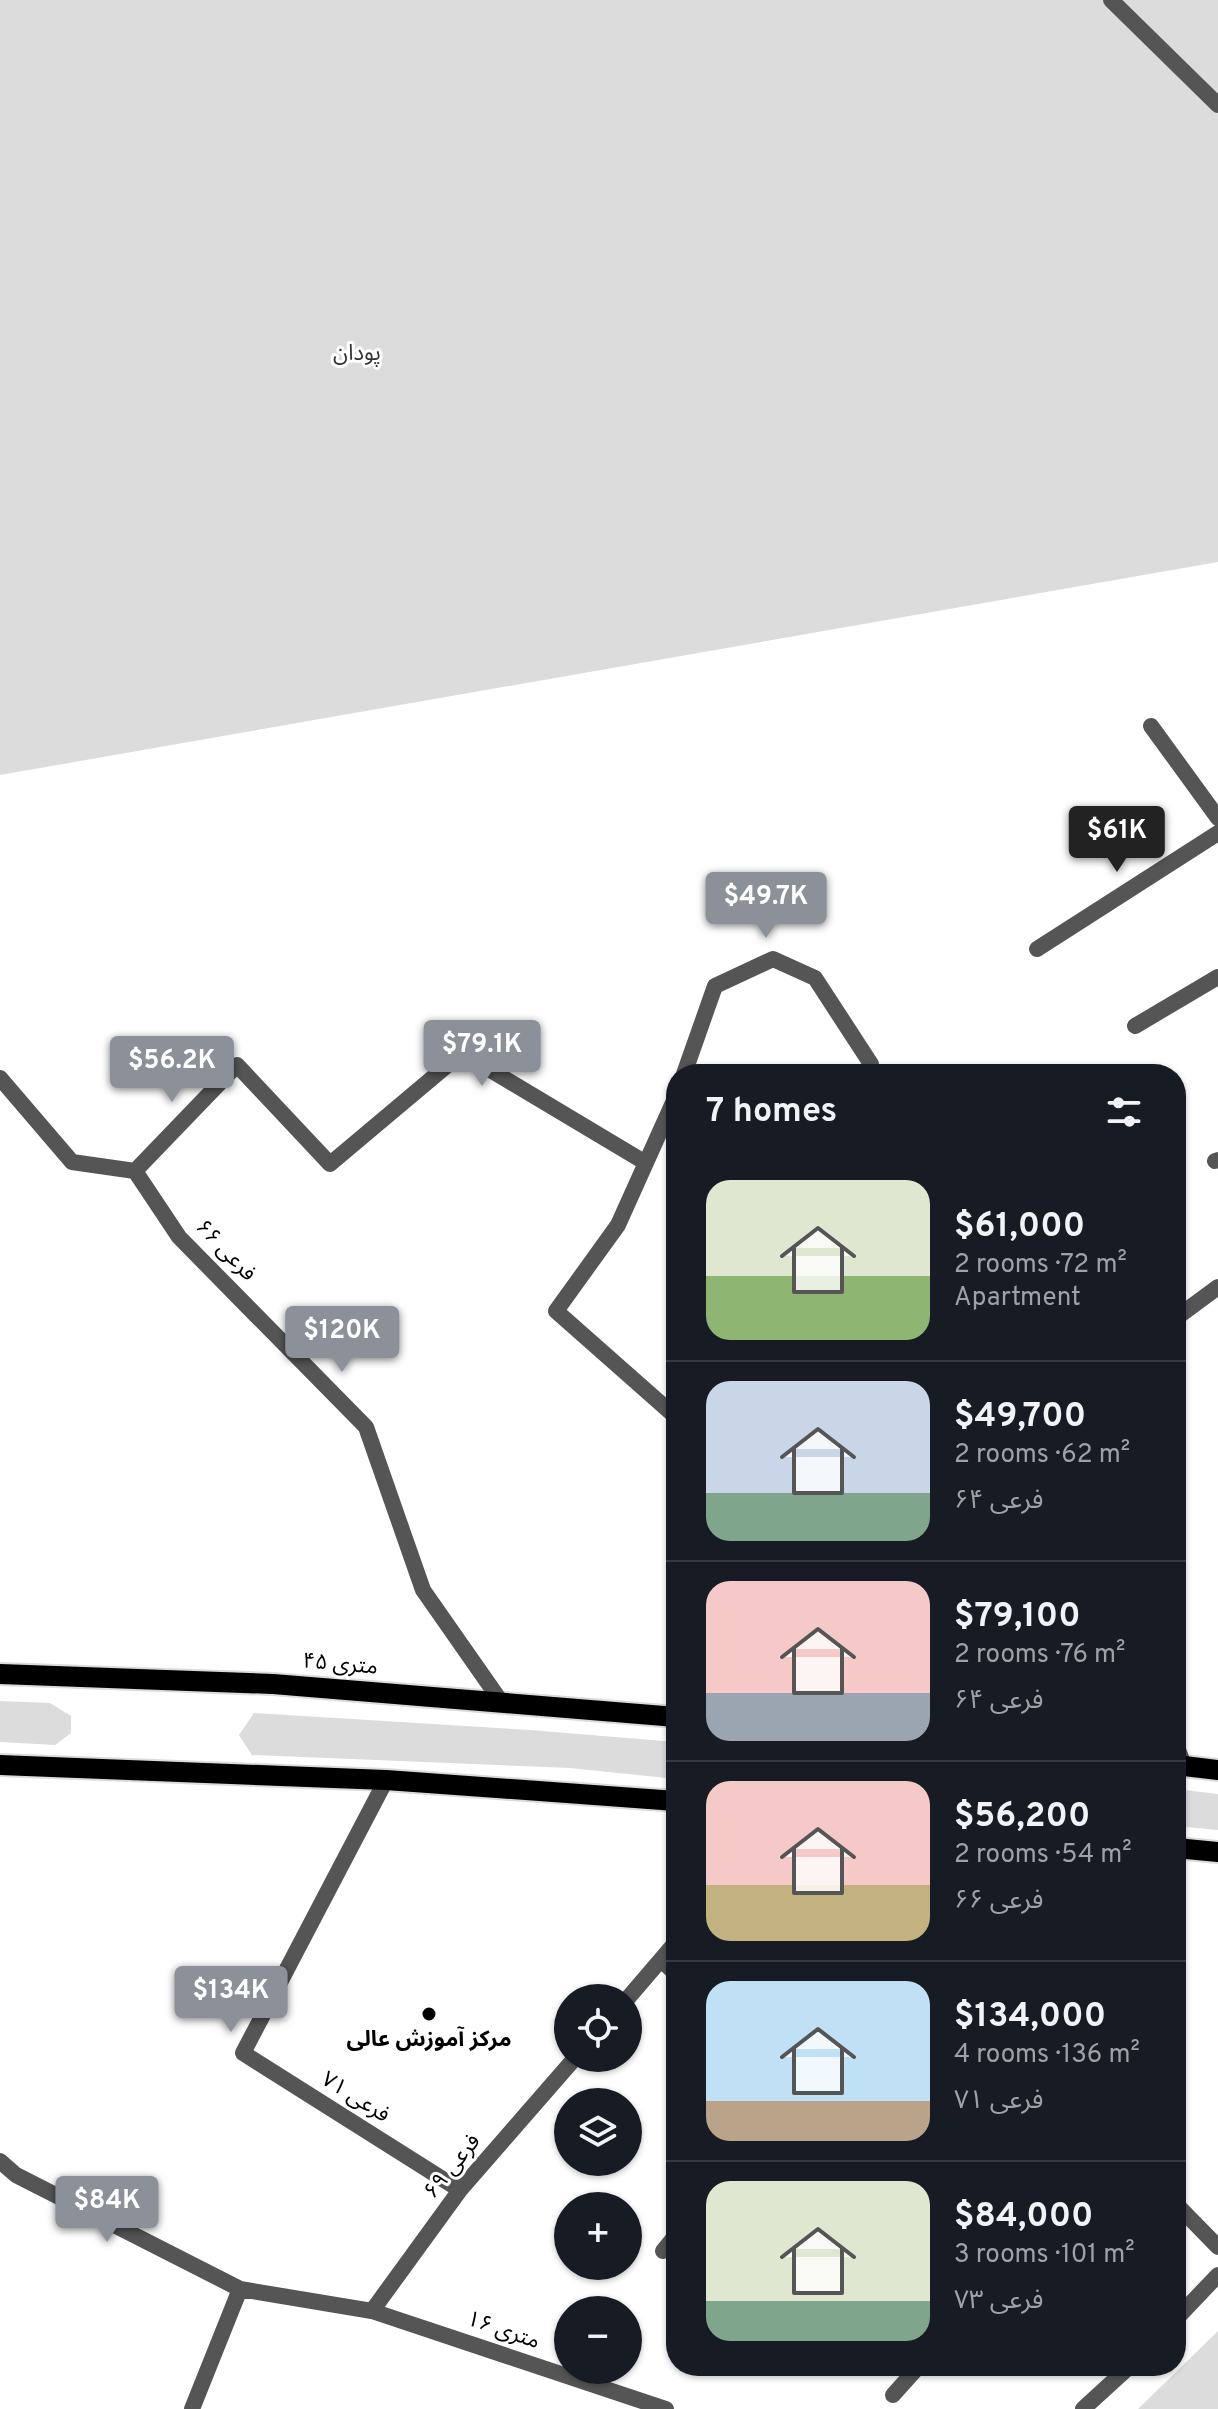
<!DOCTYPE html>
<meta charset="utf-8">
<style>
:root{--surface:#171b24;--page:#242831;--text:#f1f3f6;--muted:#9ea1a6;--line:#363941;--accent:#8c9099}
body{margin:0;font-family:Overpass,"Noto Sans Arabic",sans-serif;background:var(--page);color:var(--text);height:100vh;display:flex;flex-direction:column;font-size:30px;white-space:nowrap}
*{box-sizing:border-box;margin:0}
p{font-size:26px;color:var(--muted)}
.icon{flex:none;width:44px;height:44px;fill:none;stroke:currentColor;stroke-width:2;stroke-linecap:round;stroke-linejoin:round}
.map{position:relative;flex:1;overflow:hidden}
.details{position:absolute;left:666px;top:1064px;width:520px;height:1312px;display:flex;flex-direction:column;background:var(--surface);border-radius:32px;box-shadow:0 2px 6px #0004}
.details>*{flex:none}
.fabs{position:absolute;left:554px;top:1984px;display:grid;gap:16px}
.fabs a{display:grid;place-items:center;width:88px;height:88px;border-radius:50%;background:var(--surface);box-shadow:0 2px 6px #0004;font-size:40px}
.price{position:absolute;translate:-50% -68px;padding:0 18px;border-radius:8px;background:var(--accent);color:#fff;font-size:26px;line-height:52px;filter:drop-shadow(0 2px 4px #0008)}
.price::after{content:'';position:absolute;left:50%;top:48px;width:24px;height:18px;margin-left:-12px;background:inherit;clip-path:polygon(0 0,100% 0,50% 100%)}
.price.selected{background:#222;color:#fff}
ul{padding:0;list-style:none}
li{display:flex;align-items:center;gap:24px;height:200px;padding:0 40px}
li+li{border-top:2px solid var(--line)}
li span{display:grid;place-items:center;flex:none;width:224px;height:160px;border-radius:24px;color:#555}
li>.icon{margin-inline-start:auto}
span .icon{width:96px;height:96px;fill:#fffc;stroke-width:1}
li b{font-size:34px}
h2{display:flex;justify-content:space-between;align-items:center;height:96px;padding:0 40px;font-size:34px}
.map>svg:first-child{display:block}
.green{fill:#dcdcdc}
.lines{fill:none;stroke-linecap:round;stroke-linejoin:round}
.primary-casing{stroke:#dbdbdb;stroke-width:24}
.minor{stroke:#555;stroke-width:16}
.tertiary{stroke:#555;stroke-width:16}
.primary{stroke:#000;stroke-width:20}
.poi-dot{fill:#000;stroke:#fff;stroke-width:3}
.labels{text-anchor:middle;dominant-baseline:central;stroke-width:6;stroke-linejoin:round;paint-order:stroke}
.park-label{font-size:22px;fill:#333;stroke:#fff}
.street-label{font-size:22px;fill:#000;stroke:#fff}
.poi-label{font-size:22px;font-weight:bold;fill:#000;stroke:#fff}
</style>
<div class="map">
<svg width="1218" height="2409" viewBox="0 0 1218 2409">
<rect width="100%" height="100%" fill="#fff"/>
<path class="green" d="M0 0H1218V562L0 775Z
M0 1701 50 1703 71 1716V1733L55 1745 0 1742Z
M254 1713 530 1730 676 1742V1779L570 1768 252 1755 239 1735Z
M1176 1789 1218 1794V1830L1176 1826Z
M1218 2331V2409H1138Z"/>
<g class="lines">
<g class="primary-casing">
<path id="primary" d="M0 1674 273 1684 676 1717
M0 1765 386 1780 676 1801
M1176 1765 1218 1770
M1176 1848 1218 1852"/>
</g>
<path class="minor" d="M1111 0 1218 105
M1151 726 1218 818
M1037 949 1218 833
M1135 1026 1218 977
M684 1074 715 986 773 959 815 978 871 1064
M0 1078 72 1162 135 1171 179 1237 366 1427 423 1590 502 1703
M676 1096 618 1225 556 1311 676 1417
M1215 1161 1218 1160
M135 1171 237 1065 330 1164 462 1053 646 1163
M1176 1318 1218 1287
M1176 1744 1184 1766
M386 1780 243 2053 460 2190
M661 1960 676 1974
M628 1998 676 1942
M0 2161 16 2175 240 2289
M1176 2204 1218 2247
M663 2251 676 2235
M372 2311 460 2190 575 2058
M893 2395 919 2366
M192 2409 240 2289 372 2311 666 2409"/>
<path class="tertiary" d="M1176 2319 1218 2275
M1083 2409 1130 2366"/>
<use href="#primary" class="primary"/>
</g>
<circle class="poi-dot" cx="429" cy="2014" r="8"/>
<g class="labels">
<g class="park-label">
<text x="357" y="354">پودان</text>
</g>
<g class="street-label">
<text transform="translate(225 1251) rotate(46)">فرعی ۶۶</text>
<text transform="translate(340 1665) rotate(5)">۴۵ متری</text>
<text transform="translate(355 2098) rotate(32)">فرعی ۷۱</text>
<text transform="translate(453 2167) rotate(-51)">فرعی ۶۹</text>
<text transform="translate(503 2331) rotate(19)">۱۶ متری</text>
</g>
<g class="poi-label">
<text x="429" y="2040">مرکز آموزش عالی</text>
</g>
</g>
</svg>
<div class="fabs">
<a><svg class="icon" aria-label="locate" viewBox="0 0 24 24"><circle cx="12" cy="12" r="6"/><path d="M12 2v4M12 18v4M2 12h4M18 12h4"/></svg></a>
<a><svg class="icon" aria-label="layers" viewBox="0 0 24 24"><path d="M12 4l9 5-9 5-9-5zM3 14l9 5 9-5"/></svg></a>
<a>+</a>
<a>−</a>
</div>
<b class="price selected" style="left:1117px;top:874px">$61K</b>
<b class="price" style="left:766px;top:940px">$49.7K</b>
<b class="price" style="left:482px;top:1088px">$79.1K</b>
<b class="price" style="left:172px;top:1104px">$56.2K</b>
<b class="price" style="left:342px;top:1374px">$120K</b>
<b class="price" style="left:231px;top:2034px">$134K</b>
<b class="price" style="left:107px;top:2244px">$84K</b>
<section class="details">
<h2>7 homes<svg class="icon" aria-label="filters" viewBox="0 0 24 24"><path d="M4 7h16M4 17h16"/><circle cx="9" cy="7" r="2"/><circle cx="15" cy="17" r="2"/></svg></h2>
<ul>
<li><span style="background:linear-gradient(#dfe7d0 60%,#8fb573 0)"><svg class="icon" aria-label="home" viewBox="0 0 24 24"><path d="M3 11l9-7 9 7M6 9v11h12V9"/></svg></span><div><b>$61,000</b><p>2 rooms · 72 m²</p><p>Apartment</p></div></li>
<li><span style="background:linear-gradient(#c9d6e8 70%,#7fa58c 0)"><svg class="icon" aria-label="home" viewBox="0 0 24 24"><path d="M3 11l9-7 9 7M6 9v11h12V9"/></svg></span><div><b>$49,700</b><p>2 rooms · 62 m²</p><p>فرعی ۶۴</p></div></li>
<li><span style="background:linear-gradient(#f6c9c9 70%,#9aa5b1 0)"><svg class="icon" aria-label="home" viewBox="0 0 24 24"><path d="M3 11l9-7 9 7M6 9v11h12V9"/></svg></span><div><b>$79,100</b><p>2 rooms · 76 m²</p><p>فرعی ۶۴</p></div></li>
<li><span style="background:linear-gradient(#f6c9c9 65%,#c2b280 0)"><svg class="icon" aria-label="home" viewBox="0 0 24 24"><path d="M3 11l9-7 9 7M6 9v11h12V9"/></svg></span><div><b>$56,200</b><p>2 rooms · 54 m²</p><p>فرعی ۶۶</p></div></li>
<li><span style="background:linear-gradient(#bfe0f5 75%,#b9a48a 0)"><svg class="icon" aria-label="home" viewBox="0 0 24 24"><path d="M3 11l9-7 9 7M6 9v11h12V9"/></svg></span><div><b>$134,000</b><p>4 rooms · 136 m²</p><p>فرعی ۷۱</p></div></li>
<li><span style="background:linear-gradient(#dfe7d0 75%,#7fa58c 0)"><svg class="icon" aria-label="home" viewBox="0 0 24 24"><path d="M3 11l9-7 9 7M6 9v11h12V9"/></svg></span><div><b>$84,000</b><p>3 rooms · 101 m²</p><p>فرعی ۷۳</p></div></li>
</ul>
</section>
</div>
